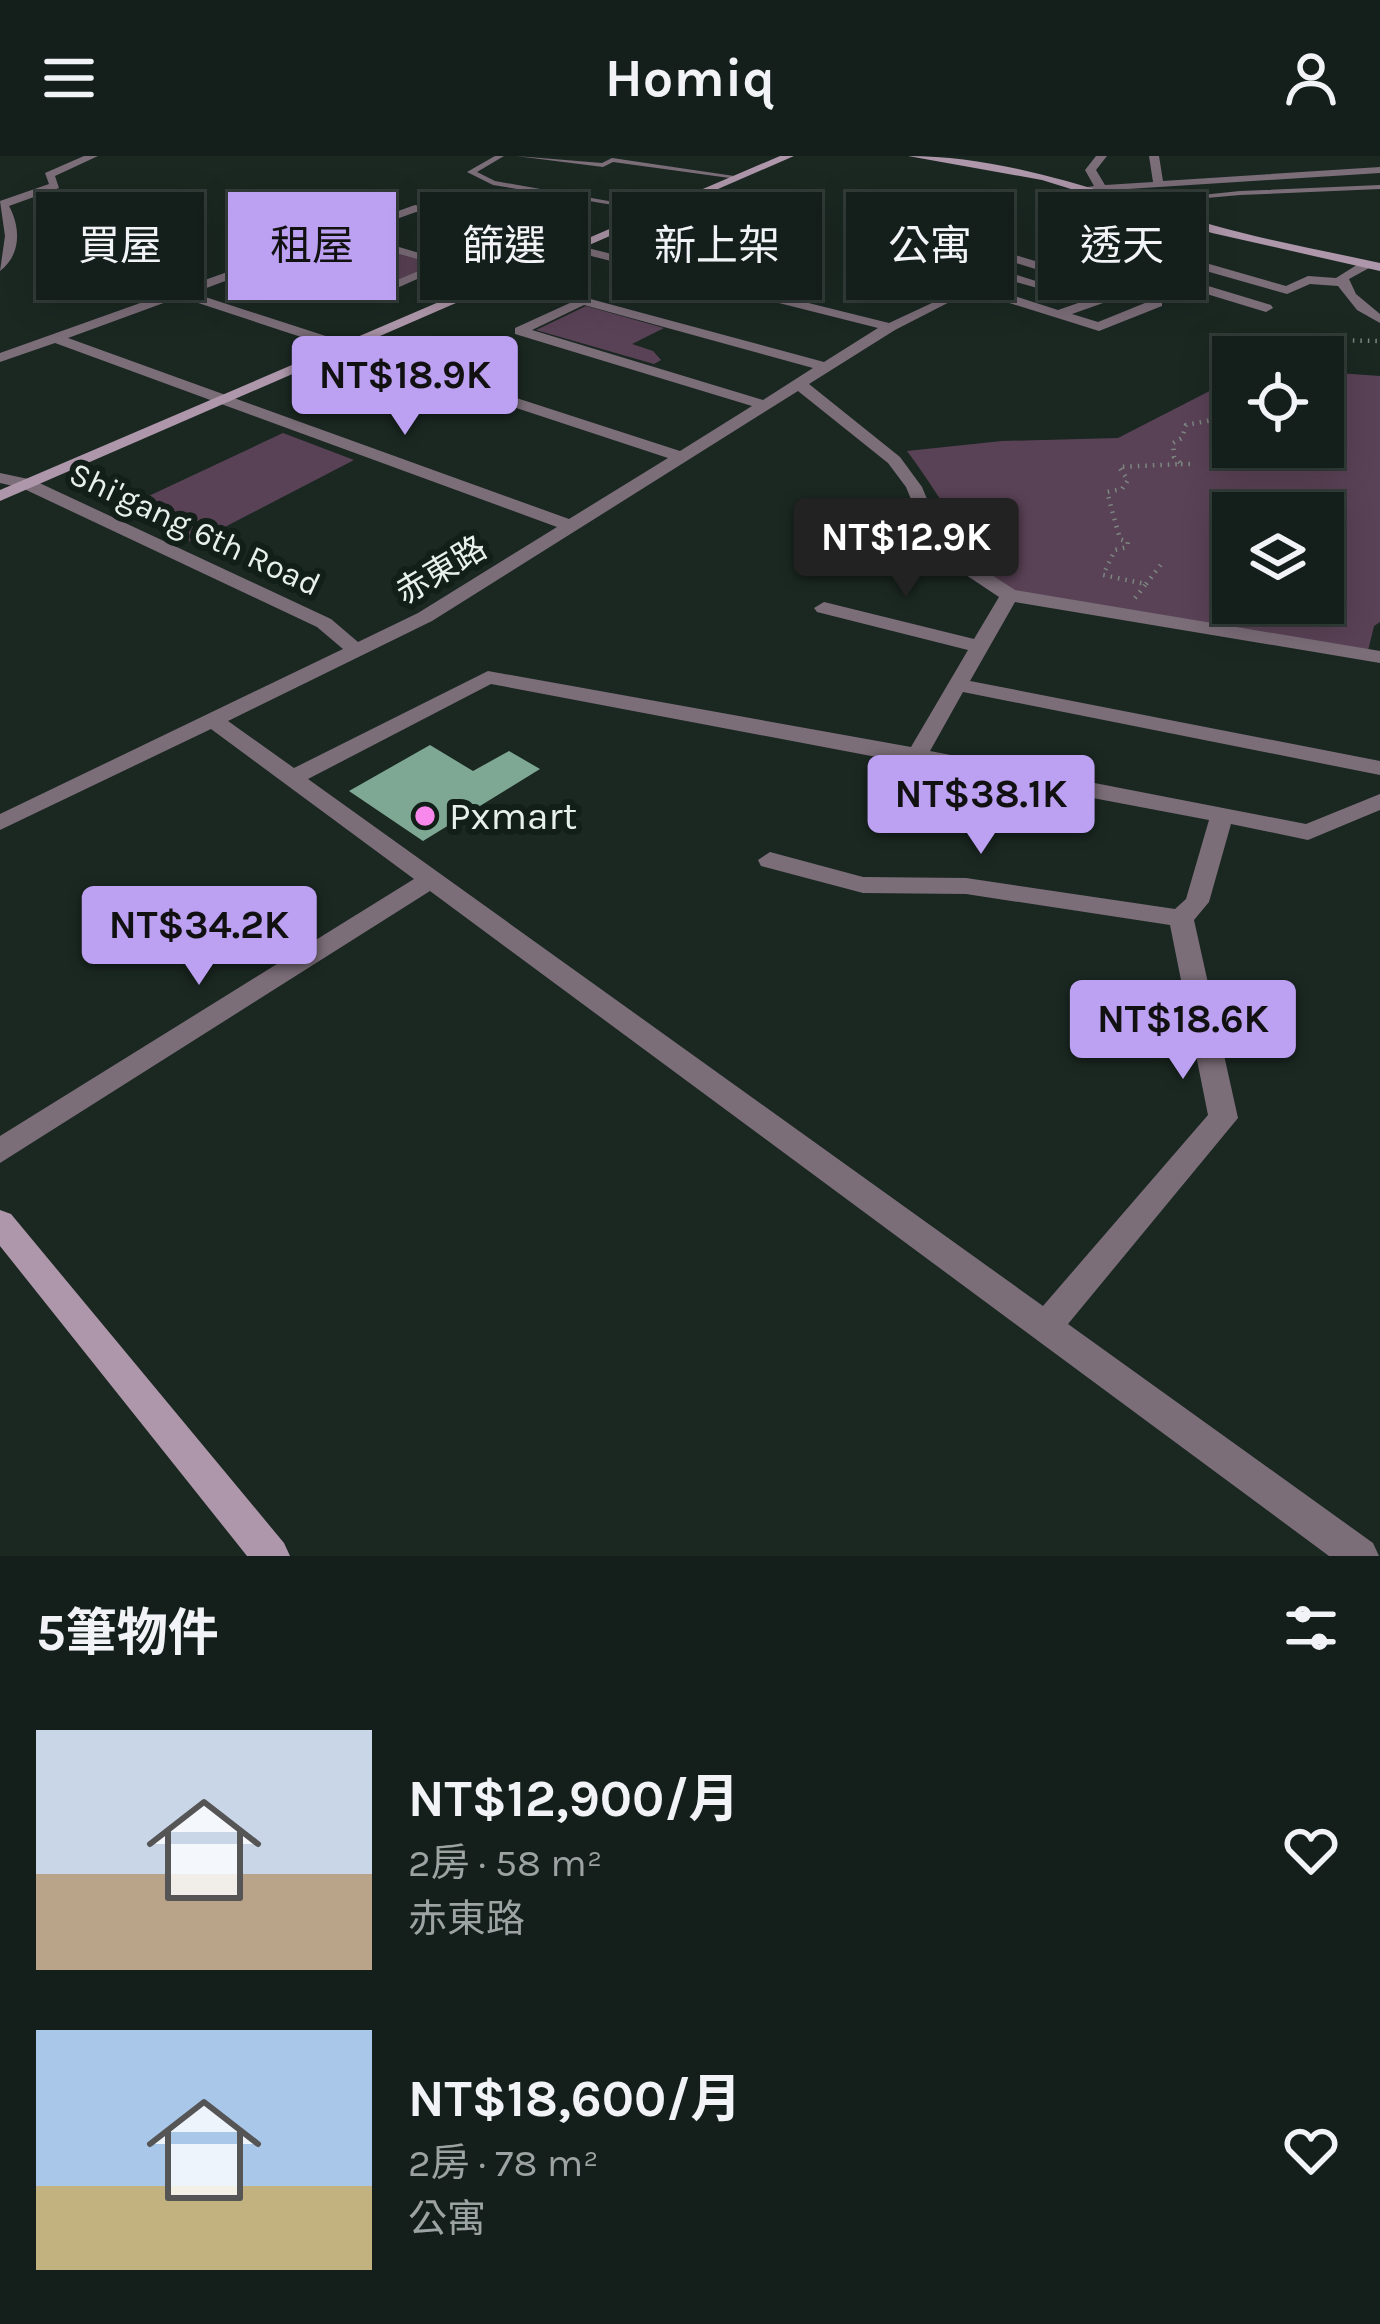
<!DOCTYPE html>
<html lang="zh-TW">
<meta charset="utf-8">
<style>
:root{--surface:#141e1a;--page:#212b27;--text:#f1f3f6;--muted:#9da2a2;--line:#333c39;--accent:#bca0f2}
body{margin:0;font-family:Karla,"Noto Sans TC",sans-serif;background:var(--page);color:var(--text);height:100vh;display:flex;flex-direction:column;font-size:45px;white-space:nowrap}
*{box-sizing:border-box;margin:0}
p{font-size:39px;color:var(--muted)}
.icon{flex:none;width:66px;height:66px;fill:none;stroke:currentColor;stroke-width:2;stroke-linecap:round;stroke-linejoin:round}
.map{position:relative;height:1400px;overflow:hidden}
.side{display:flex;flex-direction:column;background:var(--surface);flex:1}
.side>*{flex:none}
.guide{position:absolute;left:36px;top:36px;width:1308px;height:108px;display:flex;gap:24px}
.buttons{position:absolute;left:1212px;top:180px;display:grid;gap:24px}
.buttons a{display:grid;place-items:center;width:132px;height:132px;border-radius:0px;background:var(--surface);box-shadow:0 6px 30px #0003,0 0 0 3px var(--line);font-size:60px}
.price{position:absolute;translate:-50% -102px;padding:0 27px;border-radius:12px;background:var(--accent);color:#111;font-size:39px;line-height:78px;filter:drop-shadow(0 3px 6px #0008)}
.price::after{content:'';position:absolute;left:50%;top:72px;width:36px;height:27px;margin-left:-18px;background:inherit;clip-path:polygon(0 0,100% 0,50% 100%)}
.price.current{background:#222;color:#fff}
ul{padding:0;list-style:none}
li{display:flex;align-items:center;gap:36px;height:300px;padding:0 36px}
li span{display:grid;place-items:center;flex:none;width:336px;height:240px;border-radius:0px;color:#555}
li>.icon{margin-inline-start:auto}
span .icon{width:144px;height:144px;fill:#fffc;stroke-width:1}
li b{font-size:51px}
h2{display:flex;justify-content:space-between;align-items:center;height:144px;padding:0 36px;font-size:51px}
.pill{padding:0 42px;border-radius:0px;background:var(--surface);box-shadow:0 6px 30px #0003,0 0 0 3px var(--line);font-size:42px;line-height:108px}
.pill.current{background:var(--accent);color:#111}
header{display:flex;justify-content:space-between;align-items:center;height:156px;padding:0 36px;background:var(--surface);font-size:54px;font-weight:700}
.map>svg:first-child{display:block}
.green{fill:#5a4256;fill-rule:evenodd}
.building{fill:#7ea894}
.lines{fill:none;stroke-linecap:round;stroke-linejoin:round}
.path{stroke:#7c8782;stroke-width:4.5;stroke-dasharray:1.5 6;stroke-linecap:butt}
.lane{fill:#7c6e79;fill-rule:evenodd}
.street{fill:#7c6e79;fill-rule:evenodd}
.secondary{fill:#ae97aa;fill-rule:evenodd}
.poi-dot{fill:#f888eb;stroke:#121e18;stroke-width:4.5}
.labels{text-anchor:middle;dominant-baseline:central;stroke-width:12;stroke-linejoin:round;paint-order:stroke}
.far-street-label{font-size:33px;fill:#e8f0ec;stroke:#121e18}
.poi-label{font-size:39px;fill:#e8f0ec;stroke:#121e18;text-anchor:start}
</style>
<header><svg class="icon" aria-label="menu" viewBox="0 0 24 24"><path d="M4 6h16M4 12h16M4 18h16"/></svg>Homiq<svg class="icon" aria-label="person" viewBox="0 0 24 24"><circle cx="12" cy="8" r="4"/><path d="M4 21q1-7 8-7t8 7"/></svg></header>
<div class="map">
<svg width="1380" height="1400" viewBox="0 0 1380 1400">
<rect width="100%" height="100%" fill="#1b2822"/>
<path class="green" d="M388 93 441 108 376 134 321 118Z
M586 150 664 172 632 188 653 195 661 204 654 208 536 174Z
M1323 216 1380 220V466L1374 470 1367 499 1009 439C969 394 943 343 907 295L1002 285 1118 282 1233 223V291H1323ZM1233 357H1323V447H1233Z
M283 277 354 304 194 387 121 353Z"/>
<path class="building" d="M430 589 473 615 509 595 540 613 423 685 349 635Z"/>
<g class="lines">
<path class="path" d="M1323 207 1334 194 1321 191 1323 184 1380 185
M1323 251V266
M1181 308H1193
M1146 428 1163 406
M1135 442 1146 428 1103 419 1115 394 1127 391 1128 386 1120 383 1107 336 1122 333 1128 324 1119 311 1181 308 1174 301 1173 287 1182 282 1186 269 1233 260"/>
<path class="lane" d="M495 0H504L477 16 495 25 665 55 661 57 493 29 467 16Z
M516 0 602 7 612 2 741 21 737 23 613 6 603 11Z
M1380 29V33L1240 39 1129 49 1125 47 1240 35Z
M990 92 1018 101 1019 103 1015 106 987 97Z
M1171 98 1175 101 1174 103 1160 104 1169 109V113L1149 119V115L1159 111 1147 104V100Z"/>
<path class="street" d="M84 0H98L55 20 59 32 9 50C21 72 21 99 0 115L5 80 0 45 49 28 45 17Z
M1096 0H1107L1096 14 1105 29 1153 26 1149 0H1159L1163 25 1380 11V17L1081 36V32L1094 30 1085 14Z
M415 49 889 167 932 147 964 125 851 100V94L977 121 1015 99 1121 131 1152 113 1271 149 1273 152 1266 156 1154 122 1133 135 1162 144V150L1099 175 971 135 895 174 809 228 900 301 922 331 947 390 1015 434 1380 495V507L1015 446 970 525 1380 605V619L963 536 930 595 1306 668 1380 638V654L1308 684 1231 668 1209 746 1194 764 1238 962 1068 1168 1373 1387 1379 1400H1329L430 735 0 1007V980L414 723 211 573 0 674V658L343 493 317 471 22 332 0 327V317L33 324 331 463 358 486 418 457 557 371 55 187 0 206V197ZM416 56 878 172 824 206 583 141 515 172V178L752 250 680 295 193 137 268 109 377 141 453 107 355 78ZM343 82 435 108 376 133 280 105ZM1016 107 1110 136 1058 154 980 129 995 120 1048 135 1055 131 1004 115ZM1123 140 1145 147 1098 166 1072 158ZM180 141 668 302 569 363 68 182ZM584 149 813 212 763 244 532 174ZM798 235 888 307 906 331 933 397 999 441 974 483 824 446 814 452 817 456 968 494 911 591 488 515 294 612 228 565 432 465ZM491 528 1209 664 1186 743 1175 753 966 722 863 721 770 696 758 704 761 710 863 737 966 738 1170 769 1208 959 1043 1150 308 623Z
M657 53C690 54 692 91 717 107 743 124 776 112 799 123 770 138 715 125 694 99 680 83 677 67 657 57Z
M1136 73H1144L1200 93 1190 98 1136 79Z
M1171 97 1286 130 1308 120 1336 122 1363 105H1371V111L1349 123 1356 138 1380 158V167L1357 154 1338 130 1310 128 1287 138 1167 104 1165 101Z"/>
<path class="secondary" d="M780 0H794L0 345V334Z
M908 0C1015 0 1115 42 1216 70 1270 85 1326 95 1380 107V115L1212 77 1042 24Z
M0 1054 11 1058 284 1387 290 1400H247L0 1090Z"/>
</g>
<circle class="poi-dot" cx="425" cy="660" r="12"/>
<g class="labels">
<g class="far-street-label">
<text transform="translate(195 373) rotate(25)">Shi'gang 6th Road</text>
<text transform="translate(441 414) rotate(-31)">赤東路</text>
</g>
<g class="poi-label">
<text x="449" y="660">Pxmart</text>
</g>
</g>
</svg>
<div class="buttons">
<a><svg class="icon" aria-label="locate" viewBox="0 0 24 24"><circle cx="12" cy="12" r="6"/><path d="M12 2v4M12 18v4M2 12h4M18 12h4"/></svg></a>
<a><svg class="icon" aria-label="layers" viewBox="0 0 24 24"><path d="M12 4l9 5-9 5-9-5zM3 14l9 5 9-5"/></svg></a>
</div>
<b class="price" style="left:405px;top:282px">NT$18.9K</b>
<b class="price current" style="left:906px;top:444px">NT$12.9K</b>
<b class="price" style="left:981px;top:701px">NT$38.1K</b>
<b class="price" style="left:199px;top:832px">NT$34.2K</b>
<b class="price" style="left:1183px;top:926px">NT$18.6K</b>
<div class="guide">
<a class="pill">買屋</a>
<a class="pill current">租屋</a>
<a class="pill">篩選</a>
<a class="pill">新上架</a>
<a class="pill">公寓</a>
<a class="pill">透天</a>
</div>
</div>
<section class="side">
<h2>5筆物件<svg class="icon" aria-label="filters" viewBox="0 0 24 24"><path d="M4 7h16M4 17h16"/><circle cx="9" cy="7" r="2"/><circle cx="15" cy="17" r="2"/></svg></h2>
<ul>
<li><span style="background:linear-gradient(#c9d6e8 60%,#b9a48a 0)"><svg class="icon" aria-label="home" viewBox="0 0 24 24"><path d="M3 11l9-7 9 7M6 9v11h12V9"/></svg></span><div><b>NT$12,900/月</b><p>2房 · 58 m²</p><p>赤東路</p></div><svg class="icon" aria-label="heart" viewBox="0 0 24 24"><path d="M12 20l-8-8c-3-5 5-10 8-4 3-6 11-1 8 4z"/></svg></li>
<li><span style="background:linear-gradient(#a9c7e8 65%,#c2b280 0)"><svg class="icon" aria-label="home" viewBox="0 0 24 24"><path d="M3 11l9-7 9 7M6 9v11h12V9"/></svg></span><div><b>NT$18,600/月</b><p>2房 · 78 m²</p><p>公寓</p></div><svg class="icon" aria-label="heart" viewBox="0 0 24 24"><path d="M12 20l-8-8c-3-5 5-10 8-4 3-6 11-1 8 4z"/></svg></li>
</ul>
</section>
